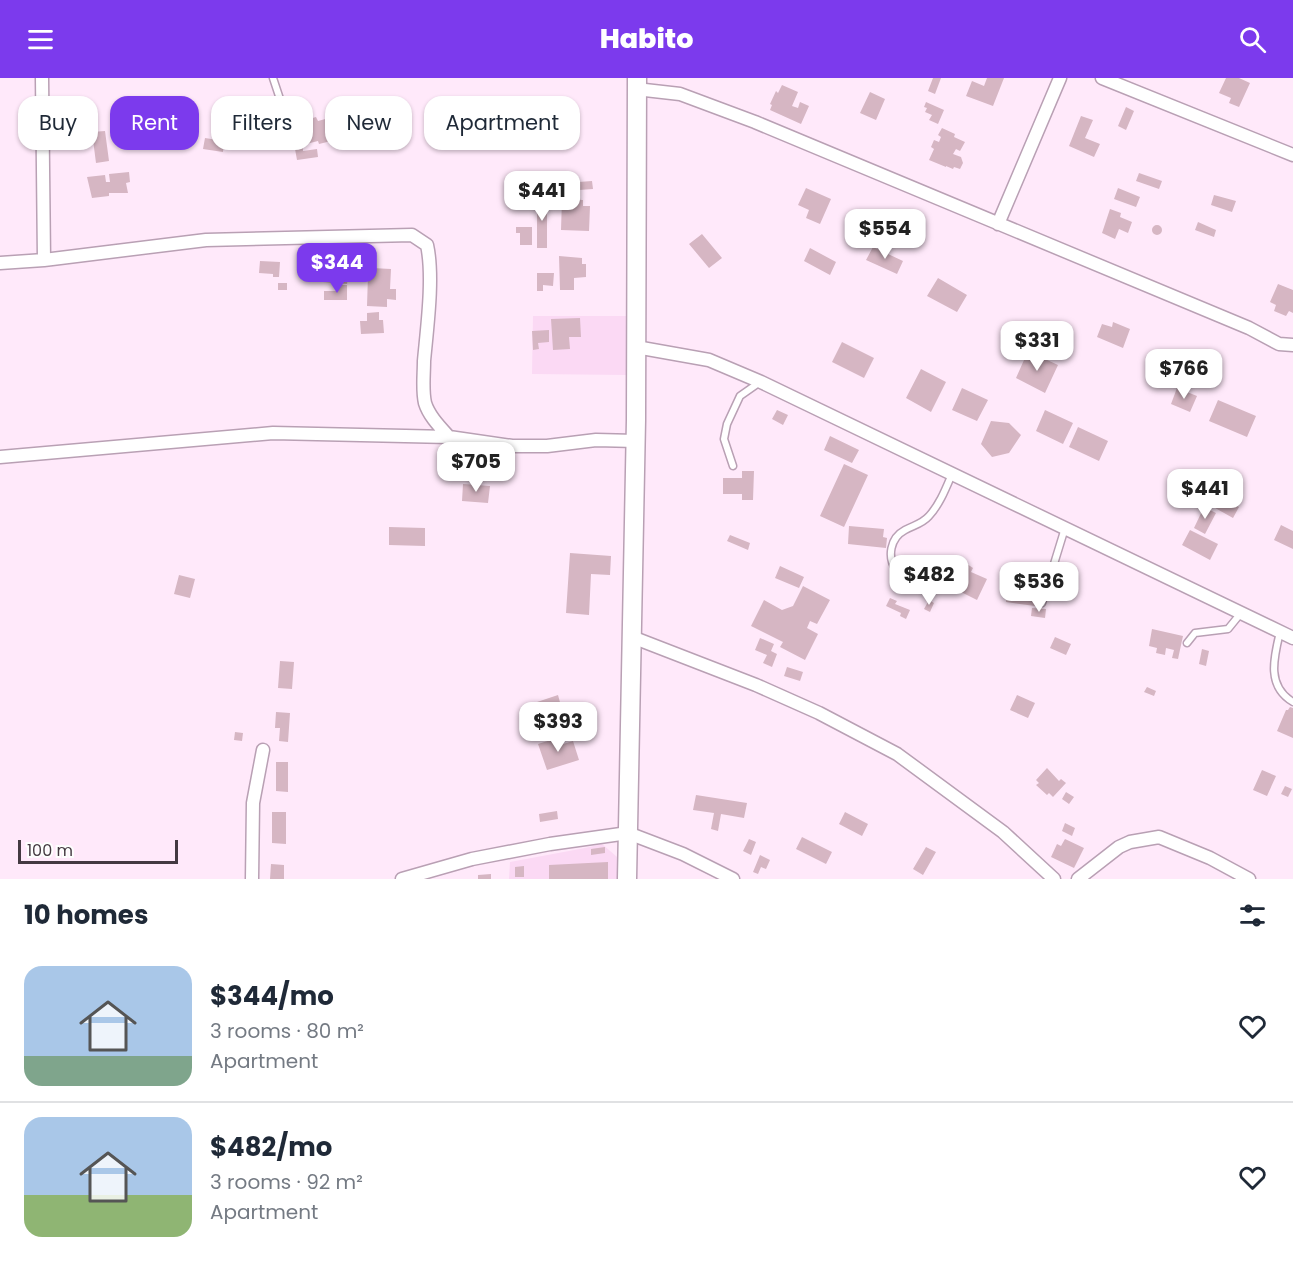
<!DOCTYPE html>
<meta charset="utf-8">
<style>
:root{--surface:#fff;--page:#f2f2f3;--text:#1f2937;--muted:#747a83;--line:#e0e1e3;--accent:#7c3aed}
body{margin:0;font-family:Poppins,sans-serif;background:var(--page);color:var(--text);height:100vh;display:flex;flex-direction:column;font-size:22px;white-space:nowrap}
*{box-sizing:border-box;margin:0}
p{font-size:20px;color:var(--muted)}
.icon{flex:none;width:33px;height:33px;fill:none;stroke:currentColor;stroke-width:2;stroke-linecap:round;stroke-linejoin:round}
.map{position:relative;height:801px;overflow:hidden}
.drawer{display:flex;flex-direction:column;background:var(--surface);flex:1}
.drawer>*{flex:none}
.banner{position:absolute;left:18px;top:18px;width:600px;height:54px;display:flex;gap:12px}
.scale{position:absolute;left:18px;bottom:15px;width:160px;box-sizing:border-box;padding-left:6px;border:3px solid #443941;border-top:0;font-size:16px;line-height:21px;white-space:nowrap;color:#443941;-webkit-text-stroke:4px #fdfefd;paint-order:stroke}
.price{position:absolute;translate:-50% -51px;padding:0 14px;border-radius:12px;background:#fff;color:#222;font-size:20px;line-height:39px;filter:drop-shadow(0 2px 3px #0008)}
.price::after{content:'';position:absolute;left:50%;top:36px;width:18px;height:14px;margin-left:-9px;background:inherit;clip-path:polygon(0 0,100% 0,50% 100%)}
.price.active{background:var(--accent);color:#fff}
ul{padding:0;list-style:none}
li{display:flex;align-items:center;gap:18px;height:150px;padding:0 24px}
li+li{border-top:2px solid var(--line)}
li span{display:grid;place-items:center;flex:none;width:168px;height:120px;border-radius:18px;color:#555}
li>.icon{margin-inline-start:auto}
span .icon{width:72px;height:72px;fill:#fffc;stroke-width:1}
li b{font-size:26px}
h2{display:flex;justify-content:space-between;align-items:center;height:72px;padding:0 24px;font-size:26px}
.tag{padding:0 21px;border-radius:18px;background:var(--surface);box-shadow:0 2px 4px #0004;font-size:21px;line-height:54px}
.tag.active{background:var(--accent);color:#fff}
header{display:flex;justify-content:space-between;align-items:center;height:78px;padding:0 24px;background:var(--accent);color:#fff;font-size:27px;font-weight:800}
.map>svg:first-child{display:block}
.built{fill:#fbd9f4}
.building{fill:#d6b6c3}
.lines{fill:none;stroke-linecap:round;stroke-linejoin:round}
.lane-casing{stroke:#b9a0b4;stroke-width:9}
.street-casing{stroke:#b9a0b4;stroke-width:15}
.secondary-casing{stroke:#b9a0b4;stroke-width:21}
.lane{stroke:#fff;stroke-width:6}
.street{stroke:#fff;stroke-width:12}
.secondary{stroke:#fff;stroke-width:18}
</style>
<header><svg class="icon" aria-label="menu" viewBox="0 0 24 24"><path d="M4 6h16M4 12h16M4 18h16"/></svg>Habito<svg class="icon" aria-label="search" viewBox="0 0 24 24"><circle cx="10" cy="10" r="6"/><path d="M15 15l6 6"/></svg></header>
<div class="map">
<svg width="1293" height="801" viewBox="0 0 1293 801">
<rect width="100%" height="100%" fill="#ffe9fa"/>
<path class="built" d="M533 238H627V297L532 296Z
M602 766 617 779V801H509L510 784 585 770Z"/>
<path class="building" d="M933 0H941L935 16 928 13Z
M987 0H1004L993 28 966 18 972 3 984 8Z
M1226 0H1239L1250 5 1239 29 1229 25 1231 20 1219 15Z
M782 7 798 14 792 28 798 30 800 24 809 28 801 46 770 32 772 27 770 26 776 13 778 15Z
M870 14 885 21 876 42 860 35Z
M926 24 944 32 938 46 929 42 932 37 925 34 927 30 924 29Z
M1126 29 1134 33 1126 52 1118 48Z
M378 32 383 55 351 62 347 44 358 41 357 37Z
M1081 38 1093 42 1085 60 1100 66 1094 79 1069 68Z
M316 39 318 43 329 40 334 54 329 55 331 63 319 66 318 63 306 66 301 48 307 47 306 42Z
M942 50 955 56 954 59 965 64 960 73 956 71 953 76 961 79 963 85 960 91 954 89 953 91 946 88V89L929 82 934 71 931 69 934 62 939 64 941 59 938 57Z
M105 53 109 83 96 85 92 54Z
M205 60 224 63 223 74 203 71Z
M303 70V73L317 71 318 79 297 82 295 71Z
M129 94 130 104 126 105 128 115H109V118L92 120 87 99 105 97 106 104H110L109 96Z
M1139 95 1162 103 1159 111 1136 103Z
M592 103 593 111 565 113V105Z
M806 110 831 121 820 146 806 140 809 132 798 127Z
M1118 110 1140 119 1136 129 1114 121Z
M1214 117 1236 123 1232 134 1211 127Z
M537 119H547V170H537Z
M562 121 583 122V128H590L589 153 561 152Z
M1110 131 1121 135 1120 139 1132 144 1128 155 1119 151 1115 161 1102 155Z
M1198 144 1216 152 1214 159 1195 152Z
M1152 152a5 5 0 1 1 10 0a5 5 0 1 1-10 0Z
M516 149H532V167H520V155H516Z
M702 156 722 180 709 190 689 166Z
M873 169 903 183 897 196 866 182Z
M810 170 836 184 830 197 804 183Z
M559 178 582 180V186H586V199L574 200V212H560Z
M330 179 350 181 347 206 323 204 325 186H329Z
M260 183 280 184 279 199H273V196L259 195Z
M372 190 391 191 390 211H396V222L387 221V229L367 228 368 197H372Z
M537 195H554L553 208 543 207V213H537Z
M938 200 967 217 957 234 927 218Z
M278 205H287V212H278Z
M1278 206 1293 212V235L1289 233 1286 238 1274 233 1276 227 1270 224Z
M337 207H347V222H324V213H337Z
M379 234V242H383L384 255 361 256 360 243H367V235Z
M580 240 581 259H569L570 271 553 272 551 241Z
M1113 244 1130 251 1123 270 1097 259 1102 246 1112 249Z
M549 252V264L538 265 539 271 533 272 532 253Z
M842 264 874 280 864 300 832 284Z
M1028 273 1058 287 1045 315 1016 300Z
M921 291 946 304 931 334 906 320Z
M962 310 988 322 977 343 952 332Z
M1177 310 1197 318 1190 334 1171 326Z
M1218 322 1256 338 1247 359 1209 343Z
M777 332 788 337 783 347 772 341Z
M1045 332 1073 345 1063 366 1036 353Z
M991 343 1009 345 1021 357 1009 375 992 379 981 366Z
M1078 349 1108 363 1099 383 1069 369Z
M830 358 859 372 852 385 824 372Z
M844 386 868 397 844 449 820 438Z
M742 393H754L753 422H742V416H723V400H742Z
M463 406 490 408 488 425 462 423Z
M1214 415 1239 429 1233 440 1208 426Z
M1204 429 1216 435 1205 456 1194 450Z
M1281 447 1293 453V471L1274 462Z
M849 448 884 451 883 459 887 460 886 470 848 466Z
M389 449 425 450V468L389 467Z
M1190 452 1218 466 1210 482 1182 467Z
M730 457 750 465 748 472 727 463Z
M570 475 611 478 610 497 591 496 589 537 566 535Z
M967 486 973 490 971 494 987 501 977 522 955 511 959 502 954 500 958 491 963 494Z
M780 488 804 499 799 510 775 500Z
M908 489 918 492 912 512 902 510Z
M179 497 195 501 190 520 174 516Z
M803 508 830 522 817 546 810 543 807 550 818 556 805 582 780 569 783 564 751 548 764 522 782 532 793 528Z
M1008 510 1037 514 1035 528 1006 524Z
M890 520 897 523 895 526 910 532 906 541 900 538 901 535 886 528Z
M929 522 934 525 930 534 924 531Z
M1032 530 1046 531 1045 540 1031 538Z
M1152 551 1183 558 1178 581 1172 580 1174 572 1166 570 1165 577 1156 575 1157 570 1149 568Z
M1055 559 1071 566 1066 577 1050 570Z
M760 560 774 566 771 573 777 576 772 589 763 585 767 577 755 572Z
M1202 571 1209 573 1206 588 1199 586Z
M280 583 294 584 292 611 278 610Z
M787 589 803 594 800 603 784 598Z
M1147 609 1156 613 1154 618 1144 614Z
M558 617 561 628 531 637 528 627Z
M1017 617 1035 625 1028 640 1010 632Z
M1290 629 1293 630V660L1277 653 1286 632H1288Z
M276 634 290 635 288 664 279 663 280 650H275Z
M235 654 243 655 242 663 234 662Z
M557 660 560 667 573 663 579 682 547 692 538 666Z
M276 684H288V714L276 713Z
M1047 690 1059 703 1061 701 1066 705 1053 719 1049 715 1047 717 1036 707 1039 705 1036 702Z
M1262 692 1276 698 1267 718 1253 712Z
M1285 708 1292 711 1288 719 1281 716Z
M1066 714 1074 719 1069 726 1062 721Z
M696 717 747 725 744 740 721 736 718 753 711 751 714 735 693 732Z
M557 733 558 741 540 744 539 736Z
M272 734H286V766L272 765Z
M845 734 868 746 862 758 839 746Z
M1065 745 1075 750 1072 758 1062 753Z
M802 759 832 774 826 786 796 771Z
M749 761 756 764 751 777 743 773Z
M1065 761 1084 770 1074 790 1051 779 1057 766 1061 768Z
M605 769V775L591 777V771Z
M926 769 936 774 923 797 913 791Z
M760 777 770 782 766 791 761 789 758 796 753 794Z
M608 784V801H549V787Z
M271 786 284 787V801H270Z
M524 788V799H515V789Z
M491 796V801H478V797Z"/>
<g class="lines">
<g class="lane-casing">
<path id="lane" d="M273 0 287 42
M733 388 724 361 727 346 740 318 760 304
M896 492C887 479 890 460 905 452 914 447 922 446 929 438 940 426 946 410 952 396
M1042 525 1065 450
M1280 554C1274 579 1266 608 1293 624
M1187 565 1195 555 1228 551 1241 535"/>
</g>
<g class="street-casing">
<path id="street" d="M42 0 44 182
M1102 0 1293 77
M636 11 680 16 755 44 1249 250 1279 266 1293 267
M998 146 1060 0
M0 185 44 182 206 162 412 157 427 167C434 199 427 250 424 283 424 297 422 312 425 325 429 338 440 349 449 359
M636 269 709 282 761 304 1293 560
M0 379 273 355 449 359 512 368H547L596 362 636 363
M632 559 756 607 819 635 897 676 1003 754 1054 801
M252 801 253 725 263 672
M402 801 472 781 550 766 628 755 683 776 733 801
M1078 801 1119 769 1130 764 1159 759 1210 780 1249 801"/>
</g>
<g class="secondary-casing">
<path id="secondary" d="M627 801 636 342 637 0"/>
</g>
<use href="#lane" class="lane"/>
<use href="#street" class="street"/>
<use href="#secondary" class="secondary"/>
</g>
</svg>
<div class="scale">100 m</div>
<b class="price" style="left:542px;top:144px">$441</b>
<b class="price" style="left:885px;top:182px">$554</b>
<b class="price active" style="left:337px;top:216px">$344</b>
<b class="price" style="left:1037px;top:294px">$331</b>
<b class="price" style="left:1184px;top:322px">$766</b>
<b class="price" style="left:476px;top:415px">$705</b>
<b class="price" style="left:1205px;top:442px">$441</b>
<b class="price" style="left:929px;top:528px">$482</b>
<b class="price" style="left:1039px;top:535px">$536</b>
<b class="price" style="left:558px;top:675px">$393</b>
<div class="banner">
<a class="tag">Buy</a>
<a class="tag active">Rent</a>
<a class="tag">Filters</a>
<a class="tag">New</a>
<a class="tag">Apartment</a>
</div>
</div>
<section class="drawer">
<h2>10 homes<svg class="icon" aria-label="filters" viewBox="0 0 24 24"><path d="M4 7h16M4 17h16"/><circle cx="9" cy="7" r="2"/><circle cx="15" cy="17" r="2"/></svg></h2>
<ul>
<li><span style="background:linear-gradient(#a9c7e8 75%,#7fa58c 0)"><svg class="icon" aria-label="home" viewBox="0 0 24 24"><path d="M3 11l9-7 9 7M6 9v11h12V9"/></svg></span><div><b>$344/mo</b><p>3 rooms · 80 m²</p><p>Apartment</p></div><svg class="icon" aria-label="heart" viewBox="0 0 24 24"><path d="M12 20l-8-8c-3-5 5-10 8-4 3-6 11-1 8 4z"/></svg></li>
<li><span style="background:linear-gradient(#a9c7e8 65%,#8fb573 0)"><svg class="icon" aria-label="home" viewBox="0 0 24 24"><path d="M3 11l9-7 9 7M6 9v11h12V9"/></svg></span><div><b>$482/mo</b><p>3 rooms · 92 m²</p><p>Apartment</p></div><svg class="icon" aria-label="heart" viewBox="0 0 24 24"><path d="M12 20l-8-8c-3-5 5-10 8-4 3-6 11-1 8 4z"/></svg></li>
</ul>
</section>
